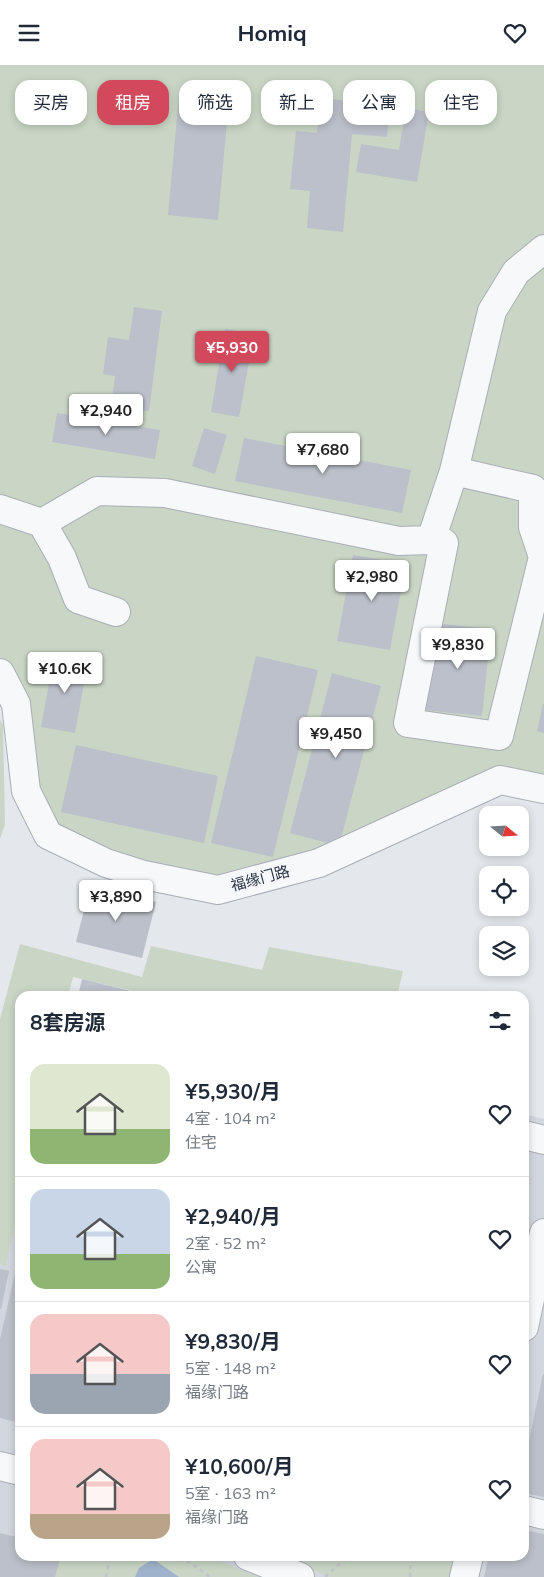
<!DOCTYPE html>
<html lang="zh">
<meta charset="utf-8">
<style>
:root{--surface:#fff;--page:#f2f2f3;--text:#1f2937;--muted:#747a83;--line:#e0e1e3;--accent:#d1495b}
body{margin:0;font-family:Mulish,"Noto Sans SC",sans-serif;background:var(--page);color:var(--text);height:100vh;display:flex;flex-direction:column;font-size:19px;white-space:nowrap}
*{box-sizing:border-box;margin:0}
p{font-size:16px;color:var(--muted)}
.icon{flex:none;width:28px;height:28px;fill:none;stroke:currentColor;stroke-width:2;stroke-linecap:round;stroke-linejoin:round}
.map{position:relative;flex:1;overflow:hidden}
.panel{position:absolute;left:15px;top:926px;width:514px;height:570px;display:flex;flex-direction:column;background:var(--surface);border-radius:15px;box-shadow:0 2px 8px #0003}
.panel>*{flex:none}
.hud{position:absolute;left:15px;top:15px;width:515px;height:45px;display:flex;gap:10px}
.needle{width:32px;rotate:108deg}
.controls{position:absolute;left:479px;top:741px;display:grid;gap:10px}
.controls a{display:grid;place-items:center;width:50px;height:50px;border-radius:10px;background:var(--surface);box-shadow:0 2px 8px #0003;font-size:25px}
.price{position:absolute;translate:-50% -42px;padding:0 11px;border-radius:5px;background:#fff;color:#222;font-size:16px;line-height:32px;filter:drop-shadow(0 1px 2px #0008)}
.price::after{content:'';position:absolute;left:50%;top:30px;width:15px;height:11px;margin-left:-8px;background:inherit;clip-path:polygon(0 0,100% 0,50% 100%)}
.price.selected{background:var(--accent);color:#fff}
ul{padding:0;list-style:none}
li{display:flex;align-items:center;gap:15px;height:125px;padding:0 15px}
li+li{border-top:1px solid var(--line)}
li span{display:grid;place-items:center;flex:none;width:140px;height:100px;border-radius:15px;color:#555}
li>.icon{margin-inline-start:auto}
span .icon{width:60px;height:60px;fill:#fffc;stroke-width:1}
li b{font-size:21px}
h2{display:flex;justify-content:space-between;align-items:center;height:60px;padding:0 15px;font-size:21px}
.chip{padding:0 18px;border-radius:15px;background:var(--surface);box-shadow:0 2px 8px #0003;font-size:18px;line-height:45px}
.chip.selected{background:var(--accent);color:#fff}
header{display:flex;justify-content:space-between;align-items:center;height:65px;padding:0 15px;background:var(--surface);font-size:22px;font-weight:700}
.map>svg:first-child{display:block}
.built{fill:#d2d6de}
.green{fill:#c9d6c5}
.water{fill:#9fb4cc}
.building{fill:#bbc0ca}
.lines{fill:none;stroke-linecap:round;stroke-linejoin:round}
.minor-casing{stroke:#a9aeb7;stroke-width:30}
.path{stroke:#c2c5cb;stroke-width:3;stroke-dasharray:4 4;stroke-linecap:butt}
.minor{stroke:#f7f8fa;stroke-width:28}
.labels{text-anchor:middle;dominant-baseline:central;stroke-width:4;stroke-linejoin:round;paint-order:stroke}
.street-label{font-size:15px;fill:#2b3445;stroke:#f4f6f9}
</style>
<header><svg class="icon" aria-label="menu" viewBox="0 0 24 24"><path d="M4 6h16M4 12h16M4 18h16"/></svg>Homiq<svg class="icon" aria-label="heart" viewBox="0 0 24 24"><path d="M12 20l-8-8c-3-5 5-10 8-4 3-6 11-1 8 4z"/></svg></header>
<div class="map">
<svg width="544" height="1512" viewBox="0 0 544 1512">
<rect width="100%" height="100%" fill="#e4e7ec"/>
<path class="built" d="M524 1049 544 1054V1512H0V1199L6 1200 20 1139V1491H524Z"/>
<path class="green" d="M0 0H544V723L500 715 218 825 48 770 0 608Z
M0 654 3 660 5 759 0 774Z
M20 879 142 912 151 881 262 905 269 882 403 906 397 931H155L73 912 68 931H20V1139L6 1201 0 1199V954Z
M61 1491H207L259 1512H55Z
M278 1491H469L464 1512H330Z"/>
<path class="water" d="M153 1494 179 1512H135L139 1503Z"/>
<path class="building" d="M179 30 229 35 218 155 168 150Z
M320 33 390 40 387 72 352 69 343 167 307 163 310 126 290 124 296 66 317 68Z
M406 43 429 47 417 117 356 107 361 79 399 85Z
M134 242 162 246 149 346 111 341 115 311 103 309 108 272 129 275Z
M225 264 254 269 239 352 211 347Z
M57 348 160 365 155 394 52 377Z
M204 363 227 370 215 409 192 401Z
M244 373 411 405 402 448 235 416Z
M353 490 406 499 390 585 337 576Z
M433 558 491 564 482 651 424 645Z
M54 591 88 596 75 668 41 662Z
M256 591 318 605 273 792 211 778Z
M332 608 381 621 339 781 290 768Z
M543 639H544V668L537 666Z
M76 680 218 711 204 778 61 747Z
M90 821 156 837 142 893 76 877Z
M82 914 151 931H78Z
M0 1204 9 1206 1 1244H0Z
M15 1208 20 1209V1358L0 1353V1274Z
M543 1309H544V1432L524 1428V1399Z
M524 1465 544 1469V1512H484L489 1491H524Z
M0 1468 20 1473V1491H61L55 1512H0Z"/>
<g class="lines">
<g class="minor-casing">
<path id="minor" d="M0 444 42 458 62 493 78 534 116 547
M42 458 97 426 165 428 399 476 431 475 454 406 492 246 516 207 544 184
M431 475 444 478 408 658 499 671 543 492 533 462V424L454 406
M0 608 16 639 26 726 48 770 106 798 144 810 218 825 319 798 500 715 544 724
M524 1070 544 1075
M524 1262 544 1168
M0 1401 20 1406
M524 1445 544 1450
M248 1491 300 1512
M464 1512 469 1491"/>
</g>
<path class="path" d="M155 1491 188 1496 210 1512
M106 1512 110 1491
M325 1512 349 1491
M410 1512 411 1491"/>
<use href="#minor" class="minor"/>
</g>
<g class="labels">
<g class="street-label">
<text transform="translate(260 813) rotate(-15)">福缘门路</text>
</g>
</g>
</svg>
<div class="controls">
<a><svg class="needle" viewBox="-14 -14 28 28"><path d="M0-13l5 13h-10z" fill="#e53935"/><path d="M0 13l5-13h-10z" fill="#747a83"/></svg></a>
<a><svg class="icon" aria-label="locate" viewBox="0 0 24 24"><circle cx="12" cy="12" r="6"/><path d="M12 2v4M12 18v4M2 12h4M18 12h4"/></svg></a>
<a><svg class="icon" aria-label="layers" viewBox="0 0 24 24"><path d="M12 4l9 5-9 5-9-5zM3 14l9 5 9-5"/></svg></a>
</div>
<b class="price selected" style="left:232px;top:308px">¥5,930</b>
<b class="price" style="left:106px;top:371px">¥2,940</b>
<b class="price" style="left:323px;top:410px">¥7,680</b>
<b class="price" style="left:372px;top:537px">¥2,980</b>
<b class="price" style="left:458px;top:605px">¥9,830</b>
<b class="price" style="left:65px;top:629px">¥10.6K</b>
<b class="price" style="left:336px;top:694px">¥9,450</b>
<b class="price" style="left:116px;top:857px">¥3,890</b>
<div class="hud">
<a class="chip">买房</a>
<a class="chip selected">租房</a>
<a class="chip">筛选</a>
<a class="chip">新上</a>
<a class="chip">公寓</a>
<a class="chip">住宅</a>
</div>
<section class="panel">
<h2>8套房源<svg class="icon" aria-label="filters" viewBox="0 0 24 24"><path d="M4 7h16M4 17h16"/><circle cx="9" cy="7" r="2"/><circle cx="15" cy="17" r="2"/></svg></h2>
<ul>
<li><span style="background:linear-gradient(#dfe7d0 65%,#8fb573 0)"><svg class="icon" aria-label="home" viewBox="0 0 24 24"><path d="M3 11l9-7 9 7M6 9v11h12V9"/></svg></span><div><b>¥5,930/月</b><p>4室 · 104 m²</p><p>住宅</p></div><svg class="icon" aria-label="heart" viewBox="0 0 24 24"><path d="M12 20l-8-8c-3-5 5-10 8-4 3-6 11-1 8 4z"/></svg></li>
<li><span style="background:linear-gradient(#c9d6e8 65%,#8fb573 0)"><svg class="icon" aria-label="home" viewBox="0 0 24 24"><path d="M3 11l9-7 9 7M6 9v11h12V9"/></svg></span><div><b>¥2,940/月</b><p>2室 · 52 m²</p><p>公寓</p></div><svg class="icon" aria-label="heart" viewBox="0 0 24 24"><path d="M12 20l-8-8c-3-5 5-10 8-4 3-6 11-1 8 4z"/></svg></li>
<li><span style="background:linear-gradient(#f6c9c9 60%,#9aa5b1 0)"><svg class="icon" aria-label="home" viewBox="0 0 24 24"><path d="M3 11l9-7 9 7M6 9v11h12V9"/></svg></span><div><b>¥9,830/月</b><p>5室 · 148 m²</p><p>福缘门路</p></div><svg class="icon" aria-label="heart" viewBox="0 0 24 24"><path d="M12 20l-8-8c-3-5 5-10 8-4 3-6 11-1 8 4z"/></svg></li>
<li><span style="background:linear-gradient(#f6c9c9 75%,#b9a48a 0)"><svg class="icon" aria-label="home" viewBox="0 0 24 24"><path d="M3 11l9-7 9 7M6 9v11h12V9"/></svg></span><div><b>¥10,600/月</b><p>5室 · 163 m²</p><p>福缘门路</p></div><svg class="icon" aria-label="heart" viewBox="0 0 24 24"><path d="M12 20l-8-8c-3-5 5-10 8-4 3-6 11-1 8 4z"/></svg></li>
</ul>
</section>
</div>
